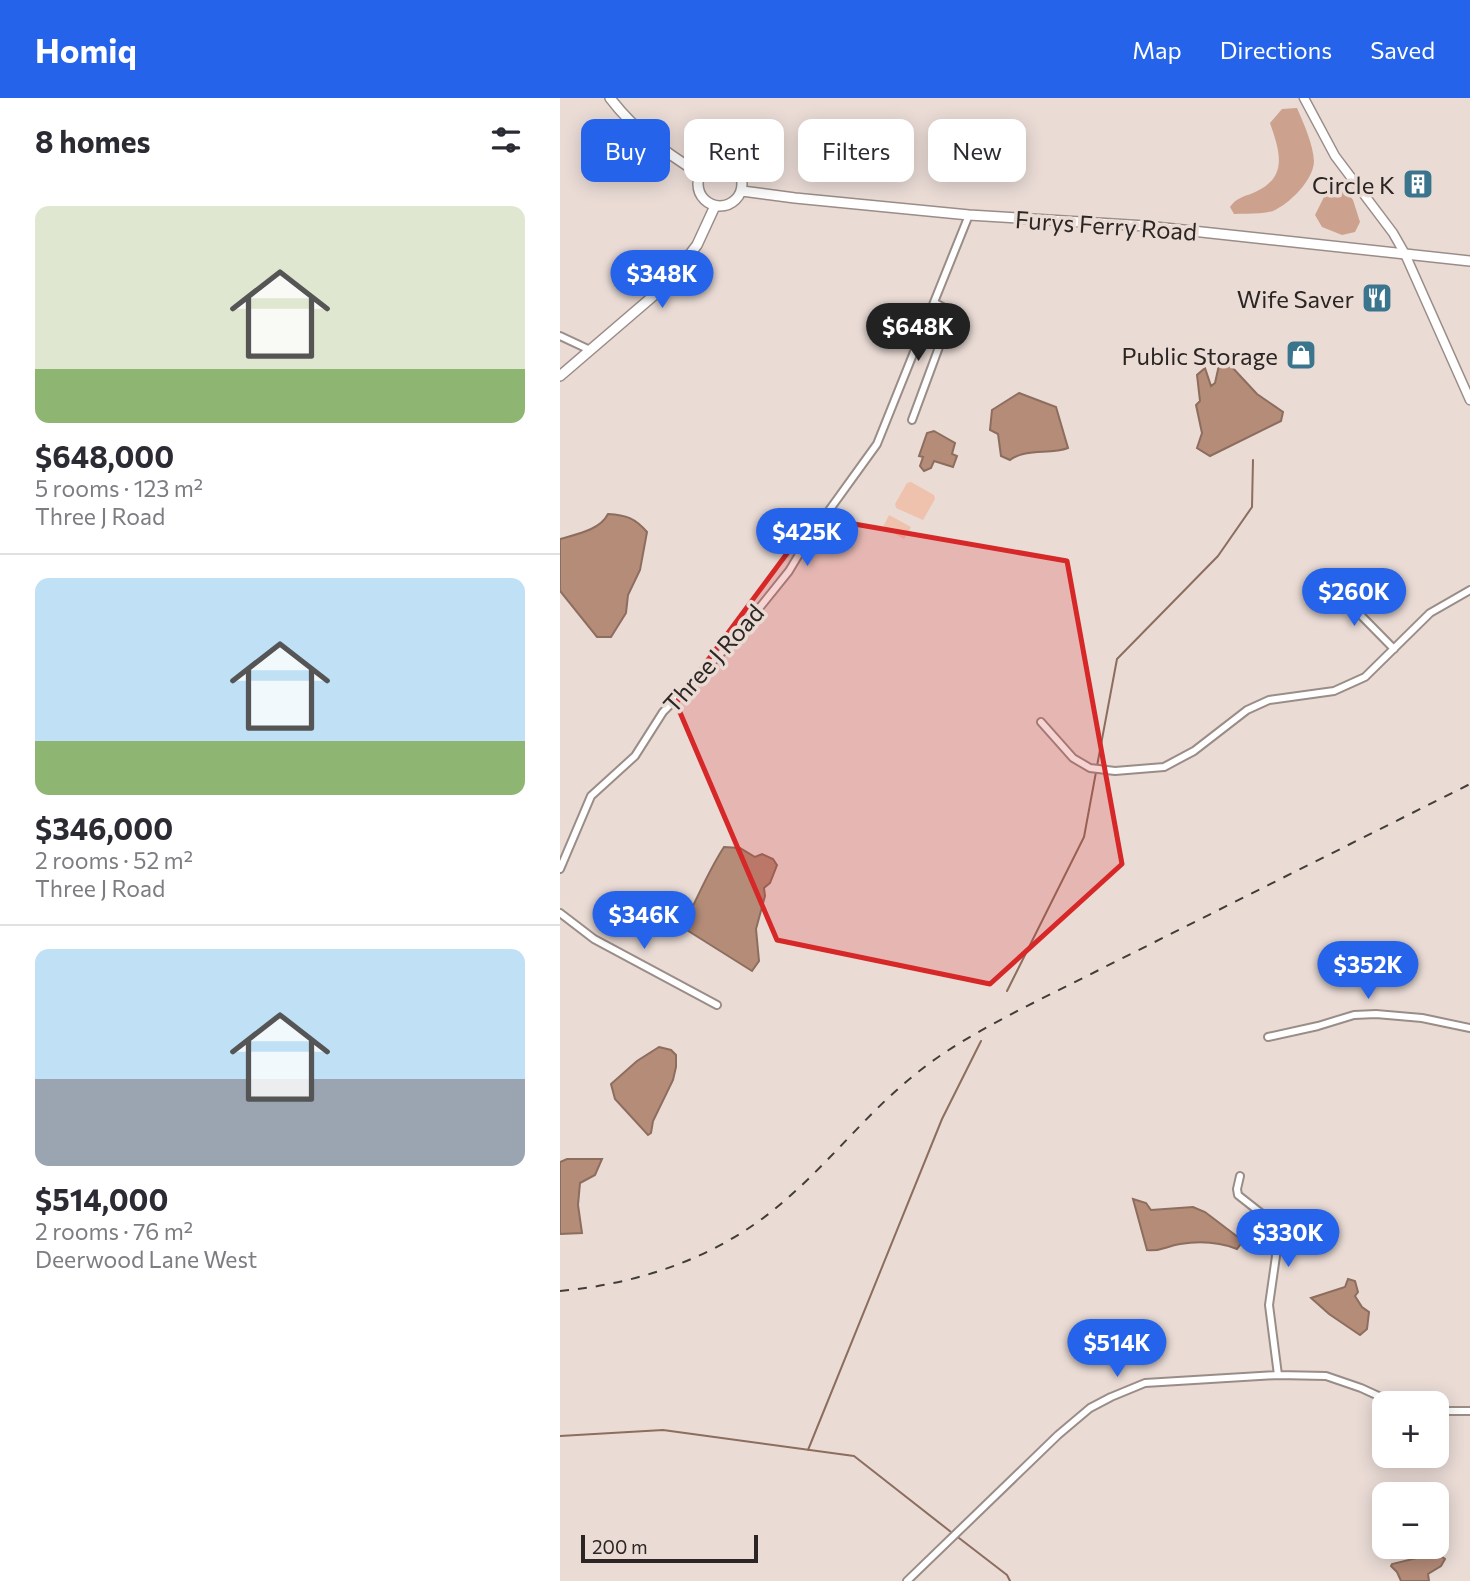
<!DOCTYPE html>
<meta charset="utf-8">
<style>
:root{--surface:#fff;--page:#f2f2f3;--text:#2b2b33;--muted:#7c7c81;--line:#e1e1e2;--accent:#2563eb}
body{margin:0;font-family:Commissioner,sans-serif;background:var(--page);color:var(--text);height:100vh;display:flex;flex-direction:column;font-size:26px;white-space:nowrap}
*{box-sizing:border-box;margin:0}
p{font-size:23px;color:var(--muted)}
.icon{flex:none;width:38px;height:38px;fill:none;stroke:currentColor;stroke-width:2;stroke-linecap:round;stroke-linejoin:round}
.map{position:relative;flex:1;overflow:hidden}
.drawer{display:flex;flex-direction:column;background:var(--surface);width:560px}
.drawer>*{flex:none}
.hud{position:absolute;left:21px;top:21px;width:665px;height:63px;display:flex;gap:14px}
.fabs{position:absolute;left:812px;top:1293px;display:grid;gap:14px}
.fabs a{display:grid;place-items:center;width:77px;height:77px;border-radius:14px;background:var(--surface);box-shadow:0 4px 18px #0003;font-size:35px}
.scale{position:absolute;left:21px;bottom:18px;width:177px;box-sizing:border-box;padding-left:7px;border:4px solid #2b2623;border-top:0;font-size:19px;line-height:24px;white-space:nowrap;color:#2b2623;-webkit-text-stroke:5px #eadbd5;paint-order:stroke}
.price{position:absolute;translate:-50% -60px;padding:0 16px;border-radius:24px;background:var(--accent);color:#fff;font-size:23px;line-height:46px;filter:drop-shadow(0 2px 4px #0008)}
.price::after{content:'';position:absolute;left:50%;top:42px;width:21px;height:16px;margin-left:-10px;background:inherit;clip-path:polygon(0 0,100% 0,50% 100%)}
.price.current{background:#222;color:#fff}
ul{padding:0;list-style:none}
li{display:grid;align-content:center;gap:14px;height:371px;padding:0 35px}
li+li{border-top:2px solid var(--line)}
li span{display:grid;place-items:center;height:217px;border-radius:14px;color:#555}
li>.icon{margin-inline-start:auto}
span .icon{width:126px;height:126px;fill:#fffc;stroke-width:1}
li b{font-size:30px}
h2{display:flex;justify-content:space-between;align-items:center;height:84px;padding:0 35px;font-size:30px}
.chip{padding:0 24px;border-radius:14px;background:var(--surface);box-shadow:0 4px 18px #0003;font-size:24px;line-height:63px}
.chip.current{background:var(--accent);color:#fff}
header{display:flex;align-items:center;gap:42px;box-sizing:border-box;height:98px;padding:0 35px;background:var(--accent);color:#fff}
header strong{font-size:33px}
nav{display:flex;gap:38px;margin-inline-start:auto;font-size:24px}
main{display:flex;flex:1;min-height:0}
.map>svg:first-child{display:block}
.green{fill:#eec2ad}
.forest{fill:#cca28e}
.water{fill:#b58c78;stroke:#8c6d5e;stroke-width:2}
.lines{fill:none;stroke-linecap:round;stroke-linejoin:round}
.stream{stroke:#8c6d5e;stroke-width:2}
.minor-casing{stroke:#9a8d87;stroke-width:10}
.tertiary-casing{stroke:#9a8d87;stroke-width:11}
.secondary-casing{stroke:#9a8d87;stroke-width:12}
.minor{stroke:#fff;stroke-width:6}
.tertiary{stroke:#fff;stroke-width:8}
.secondary{stroke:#fff;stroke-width:9}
.rail{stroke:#433d39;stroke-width:2;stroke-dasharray:9 9;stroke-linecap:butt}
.marked{fill:#d62828;fill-opacity:0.2;stroke:#d62828;stroke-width:5;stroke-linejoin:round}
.labels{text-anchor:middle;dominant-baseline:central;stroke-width:7;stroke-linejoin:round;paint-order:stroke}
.poi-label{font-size:24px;fill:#2b2623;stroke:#eadbd5;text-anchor:end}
.street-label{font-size:24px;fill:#2b2623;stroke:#eadbd5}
</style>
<header>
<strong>Homiq</strong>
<nav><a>Map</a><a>Directions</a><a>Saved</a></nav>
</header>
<main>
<section class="drawer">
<h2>8 homes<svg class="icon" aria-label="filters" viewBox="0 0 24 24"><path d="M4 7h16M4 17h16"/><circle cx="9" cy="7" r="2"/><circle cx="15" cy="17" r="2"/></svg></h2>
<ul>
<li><span style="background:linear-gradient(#dfe7d0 75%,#8fb573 0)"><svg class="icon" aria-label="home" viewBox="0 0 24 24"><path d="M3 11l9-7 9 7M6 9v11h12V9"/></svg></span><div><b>$648,000</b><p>5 rooms · 123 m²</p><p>Three J Road</p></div></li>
<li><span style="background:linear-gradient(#bfe0f5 75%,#8fb573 0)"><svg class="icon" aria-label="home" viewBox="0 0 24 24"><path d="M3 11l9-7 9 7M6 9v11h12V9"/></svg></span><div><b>$346,000</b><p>2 rooms · 52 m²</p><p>Three J Road</p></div></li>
<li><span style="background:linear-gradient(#bfe0f5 60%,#9aa5b1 0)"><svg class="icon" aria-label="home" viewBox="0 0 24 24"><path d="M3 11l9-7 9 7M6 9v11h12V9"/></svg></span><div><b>$514,000</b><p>2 rooms · 76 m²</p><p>Deerwood Lane West</p></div></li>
</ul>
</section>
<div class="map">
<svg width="910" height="1483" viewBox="0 0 910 1483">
<rect width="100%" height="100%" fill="#eadbd5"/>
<path class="green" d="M351 384 374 397 375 401 363 422 336 410 335 406 347 385Z
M329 417 351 429 344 441 323 429Z"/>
<path class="forest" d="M737 10C744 26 753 46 754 63 754 82 729 106 713 113 701 117 686 115 674 116L670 109C676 100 683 99 693 95 729 80 720 54 710 25L722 11Z
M779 84 793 102 800 124 795 134 782 137 762 129 755 117 764 99Z"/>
<path class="water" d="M659 267 671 268 697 296 723 314 721 323 650 358 637 350 642 335 636 307 640 303 637 277 645 270 651 288 655 285Z
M459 295 496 309 508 350C490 357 466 350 450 362L441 358 438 336 430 332 432 312Z
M374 333 395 345 392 356 397 358 393 369 374 363 371 370 364 373 360 368 363 359 359 358 367 335Z
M48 416C66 417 75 420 87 434L80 472 68 497 66 515 51 539H37L0 493V441C17 436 40 432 48 416Z
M164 749 180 750 195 759 202 756 213 761 217 767 210 785 204 790 205 798 196 831 199 863 192 873 122 829C137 802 147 775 164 749Z
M99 949 111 952 116 957V969L113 982 93 1023 91 1035 88 1037 55 1001 51 986 77 963Z
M7 1061H42L35 1077 20 1085 18 1107 22 1135 0 1136V1064Z
M573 1101 586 1105 591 1112 633 1109 645 1114 683 1143 677 1151C659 1144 639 1143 620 1146 606 1148 601 1154 587 1152Z
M788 1181 795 1183 798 1194 795 1198 802 1209 809 1214 807 1231 800 1237 769 1216 751 1200 785 1189Z
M877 1455 885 1461 881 1468 868 1476 869 1483H841L837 1474 831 1468 832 1466Z"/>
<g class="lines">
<path class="stream" d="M537 668 557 561 658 458 692 409 693 362
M447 893 524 739 536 674
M0 1338 103 1332 294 1358 391 1434
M248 1352 382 1021 421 943
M399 1440 447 1477 450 1483"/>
<g class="minor-casing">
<path id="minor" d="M0 238 30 252
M352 322 392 214 375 205
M774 490 834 551
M481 624 513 660 530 670 555 673 604 669 634 653 687 612 709 602 774 593 805 579 870 515 910 492
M0 771 31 698 75 658 103 614 172 544 229 473 247 443 317 346 409 117
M0 815 34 841 157 907
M708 939 758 928 794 917 816 916 862 920 910 930
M680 1078 677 1091 678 1097 706 1119 712 1129 716 1158 709 1207 718 1277
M877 1313H910
M347 1483 498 1337 530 1310 551 1299 585 1285 718 1277 766 1278 801 1290 836 1306"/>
</g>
<g class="tertiary-casing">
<path id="tertiary" d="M744 0 775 58 833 135 845 156 910 302"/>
</g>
<g class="secondary-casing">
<path id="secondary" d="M50 0C75 33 105 54 140 76
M138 86a22 22 0 1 1 44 0a22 22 0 1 1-44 0Z
M182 93 235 100 409 117 586 128 910 163
M0 278 106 187 137 147 155 108"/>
</g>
<use href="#minor" class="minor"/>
<use href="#tertiary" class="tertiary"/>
<use href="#secondary" class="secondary"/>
<path class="rail" d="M0 1193C86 1185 167 1156 231 1097 275 1058 311 1011 357 975 389 949 425 930 461 911L910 686"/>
</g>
<path class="marked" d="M254 419 507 463 562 766 430 886 217 842 116 605Z"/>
<defs>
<g id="building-square" transform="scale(1.575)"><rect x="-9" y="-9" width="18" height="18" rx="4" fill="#3a758d" stroke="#eadbd5"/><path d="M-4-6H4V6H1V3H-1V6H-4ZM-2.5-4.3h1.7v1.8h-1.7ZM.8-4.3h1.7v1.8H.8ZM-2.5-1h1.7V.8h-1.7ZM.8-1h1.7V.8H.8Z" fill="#fff"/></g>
<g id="restaurant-square" transform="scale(1.575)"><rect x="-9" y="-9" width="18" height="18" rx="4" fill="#3a758d" stroke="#eadbd5"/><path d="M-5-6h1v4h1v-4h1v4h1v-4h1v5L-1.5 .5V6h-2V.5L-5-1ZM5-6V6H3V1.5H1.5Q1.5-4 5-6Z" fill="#fff"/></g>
<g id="shop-square" transform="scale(1.575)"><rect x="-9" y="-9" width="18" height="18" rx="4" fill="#3a758d" stroke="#eadbd5"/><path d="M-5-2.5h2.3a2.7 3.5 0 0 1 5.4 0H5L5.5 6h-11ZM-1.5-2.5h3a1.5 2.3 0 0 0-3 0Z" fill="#fff"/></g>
</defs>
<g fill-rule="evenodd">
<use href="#building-square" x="858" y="86"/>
<use href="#restaurant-square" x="817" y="200"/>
<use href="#shop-square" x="741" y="257"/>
</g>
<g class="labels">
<g class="poi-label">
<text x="835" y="86">Circle K</text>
<text x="794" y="200">Wife Saver</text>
<text x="718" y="257">Public Storage</text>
</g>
<g class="street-label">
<text transform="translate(546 127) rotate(4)">Furys Ferry Road</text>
<text transform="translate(153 560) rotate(-48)">Three J Road</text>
</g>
</g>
</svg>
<div class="fabs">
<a>+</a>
<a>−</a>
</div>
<div class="scale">200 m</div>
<b class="price" style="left:102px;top:212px">$348K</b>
<b class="price current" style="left:358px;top:265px">$648K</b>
<b class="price" style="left:247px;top:470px">$425K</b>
<b class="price" style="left:794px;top:530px">$260K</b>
<b class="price" style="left:84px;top:853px">$346K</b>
<b class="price" style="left:808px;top:903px">$352K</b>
<b class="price" style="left:728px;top:1171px">$330K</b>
<b class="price" style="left:557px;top:1281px">$514K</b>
<div class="hud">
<a class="chip current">Buy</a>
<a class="chip">Rent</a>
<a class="chip">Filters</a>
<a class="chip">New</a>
</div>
</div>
</main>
